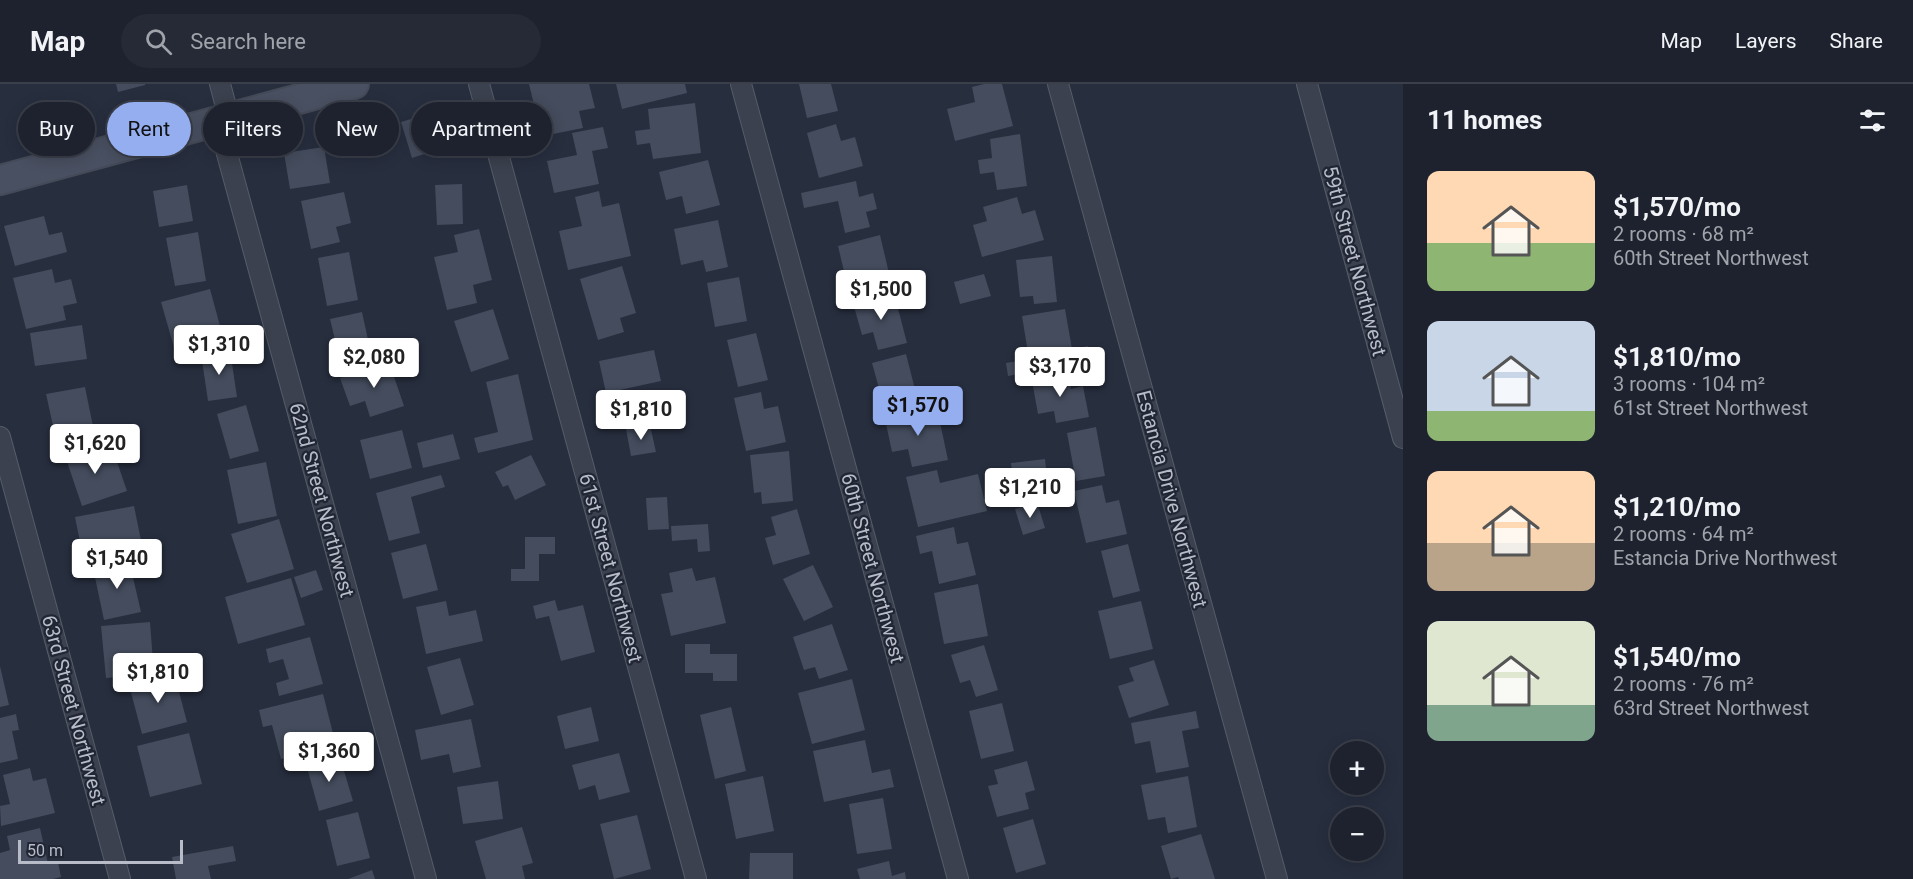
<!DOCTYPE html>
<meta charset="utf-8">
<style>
:root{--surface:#1d222e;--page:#252a36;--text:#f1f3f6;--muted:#a0a4aa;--line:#3b3f4a;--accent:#95aef0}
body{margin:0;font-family:Roboto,sans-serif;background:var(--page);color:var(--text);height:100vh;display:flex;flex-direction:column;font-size:22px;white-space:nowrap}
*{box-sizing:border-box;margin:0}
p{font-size:20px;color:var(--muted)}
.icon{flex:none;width:33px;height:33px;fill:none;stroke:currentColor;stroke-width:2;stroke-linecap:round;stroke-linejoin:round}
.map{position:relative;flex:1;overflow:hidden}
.details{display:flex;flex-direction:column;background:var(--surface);width:510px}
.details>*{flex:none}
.guide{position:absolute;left:18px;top:18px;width:570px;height:54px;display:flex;gap:12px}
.fabs{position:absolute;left:1330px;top:657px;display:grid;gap:12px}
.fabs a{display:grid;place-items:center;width:54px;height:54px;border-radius:50%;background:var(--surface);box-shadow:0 3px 15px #0003,0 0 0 2px var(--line);font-size:30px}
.scale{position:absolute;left:18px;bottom:15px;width:165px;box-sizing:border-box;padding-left:6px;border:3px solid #b8bcc9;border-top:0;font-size:16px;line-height:21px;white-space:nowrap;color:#b8bcc9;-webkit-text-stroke:4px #202634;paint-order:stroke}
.price{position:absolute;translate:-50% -51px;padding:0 14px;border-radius:6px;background:#fff;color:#222;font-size:20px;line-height:39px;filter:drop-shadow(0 2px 3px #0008)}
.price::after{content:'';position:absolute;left:50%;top:36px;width:18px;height:14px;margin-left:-9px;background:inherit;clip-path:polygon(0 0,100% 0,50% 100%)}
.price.current{background:var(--accent);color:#111}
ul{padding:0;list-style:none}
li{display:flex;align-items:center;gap:18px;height:150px;padding:0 24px}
li span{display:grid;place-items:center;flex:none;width:168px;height:120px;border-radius:12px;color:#555}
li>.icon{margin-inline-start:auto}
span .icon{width:72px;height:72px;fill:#fffc;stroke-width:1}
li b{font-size:26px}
h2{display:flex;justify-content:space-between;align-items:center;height:72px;padding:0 24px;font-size:26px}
.pill{padding:0 21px;border-radius:27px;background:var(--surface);box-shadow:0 3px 15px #0003,0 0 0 2px var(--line);font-size:21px;line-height:54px}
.pill.current{background:var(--accent);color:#111}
header{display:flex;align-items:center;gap:36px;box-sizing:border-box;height:84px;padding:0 30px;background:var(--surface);border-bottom:2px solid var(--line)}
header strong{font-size:28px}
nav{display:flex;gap:33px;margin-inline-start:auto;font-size:21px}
.search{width:420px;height:54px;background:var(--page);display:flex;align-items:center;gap:15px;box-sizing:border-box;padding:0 21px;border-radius:33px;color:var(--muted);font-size:22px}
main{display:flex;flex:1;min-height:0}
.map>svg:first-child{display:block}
.building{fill:#444c5d}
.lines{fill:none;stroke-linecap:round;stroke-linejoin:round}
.street-casing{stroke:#565c69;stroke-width:22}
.secondary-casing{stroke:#454a58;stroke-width:32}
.street{stroke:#3b414e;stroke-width:20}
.secondary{stroke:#495061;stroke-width:28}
.labels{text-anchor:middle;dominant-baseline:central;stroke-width:4.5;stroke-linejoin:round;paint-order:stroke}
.street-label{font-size:20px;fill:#b8bcc9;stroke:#202634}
</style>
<header>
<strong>Map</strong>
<div class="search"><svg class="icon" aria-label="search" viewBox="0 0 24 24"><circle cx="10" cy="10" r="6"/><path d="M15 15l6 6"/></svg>Search here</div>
<nav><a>Map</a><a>Layers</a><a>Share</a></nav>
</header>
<main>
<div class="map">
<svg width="1403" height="795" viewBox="0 0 1403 795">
<rect width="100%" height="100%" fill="#272e3e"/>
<path class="building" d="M116 0H145V1L118 8Z
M529 0H589L595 24 579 27 583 44 553 50 548 27 536 29Z
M616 0H685L687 9 622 25Z
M799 0H831L838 27 807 34Z
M984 0H1002L1013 42 955 57 947 25 975 18 972 3Z
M695 19 701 69 653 75 650 59 637 61 635 47 650 45 648 25Z
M438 27 449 62 412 74 401 38Z
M836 40 841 57 855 53 863 82 819 94 807 49Z
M603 43 608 64 592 67 599 100 554 109 547 77 577 71 572 49Z
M1020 50 1027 102 997 106 994 88 980 90 978 76 992 74 990 55Z
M324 63 330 99 290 105 284 69Z
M708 76 720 121 686 130 682 112 666 116 659 88Z
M856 97 859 113 873 109 877 125 866 128 870 143 845 149 838 117 804 124 801 109Z
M462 100 463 140 437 141 435 101Z
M187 101 193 137 159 143 153 107Z
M599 107 602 123 619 119 631 172 568 186 559 147 582 142 575 113Z
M344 108 351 139 336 143 340 158 311 165 301 117Z
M1017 113 1022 130 1035 126 1044 156 982 173 973 141 987 137 983 123Z
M44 132 49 151 62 148 67 168 15 182 4 142Z
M718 136 728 183 706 188 703 176 681 181 674 145Z
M479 145 492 196 473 201 477 219 447 226 434 173 458 168 454 151Z
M198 148 206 197 175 202 166 154Z
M880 151 892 202 850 213 838 162Z
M349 168 358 216 327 222 318 174Z
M1052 172 1057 218 1034 220 1033 212 1020 213 1016 176Z
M622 182 636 229 620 234 624 248 598 256 580 195Z
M52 185 55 199 71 195 77 219 63 222 66 236 26 245 13 194Z
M984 190 991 212 960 220 954 198Z
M739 193 747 237 715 243 707 199Z
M210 205 223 253 175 267 161 218Z
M894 209 907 259 878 266 873 248 862 251 853 219Z
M493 225 509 275 471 288 454 237Z
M1065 225 1072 265 1088 262 1091 278 1008 292 1006 279 1029 275 1022 232Z
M362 228 372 274 341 281 330 235Z
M82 241 87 275 35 282 30 249Z
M756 249 768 296 738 303 727 256Z
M230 266 237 313 208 317 201 270Z
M654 266 661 297 606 309 599 277Z
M906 270 918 317 885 326 872 279Z
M389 278 404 322 370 333 365 317 350 322 340 294Z
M1068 289 1071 305 1083 302 1089 333 1056 339 1054 327 1038 330 1032 297Z
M518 290 533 356 478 369 474 354 498 348 486 298Z
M85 303 95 352 57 360 46 310Z
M761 308 764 325 778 322 786 358 746 367 734 314Z
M246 321 259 367 230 375 217 330Z
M937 324 948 376 912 383 908 365 892 368 885 335Z
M650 341 656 368 631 372 626 345Z
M1096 343 1105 392 1076 397 1067 349Z
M402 346 412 384 370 395 360 356Z
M453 350 460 375 423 384 417 359Z
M98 361 102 373 114 369 127 407 82 422 65 372Z
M789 367 793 417 762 420 761 408 754 409 750 371Z
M531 371 546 401 515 416 508 401 503 403 495 388Z
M1045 375 1048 404 1014 407 1011 379Z
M266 378 277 432 238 440 227 386Z
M937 386 940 399 978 390 987 427 918 443 906 393Z
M441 391 445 403 411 413 420 449 389 457 376 409Z
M1102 401 1106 419 1119 416 1127 450 1086 459 1074 407Z
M667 413 669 445 648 446 646 414Z
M1037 418 1045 444 1023 451 1015 425Z
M134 422 143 466 84 478 75 433Z
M797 425 810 470 773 481 765 454 776 451 771 433Z
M279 435 294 485 247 499 231 450Z
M708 440 710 467 698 468 697 455 672 457 671 442Z
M954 443 957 460 968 458 976 491 939 500 932 467 920 470 916 452Z
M525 453H555V470H539V497H511V485H525Z
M426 460 438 506 403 515 391 469Z
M1128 460 1140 507 1113 514 1101 467Z
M129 476 141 528 104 536 93 484Z
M813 481 833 523 804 537 783 495Z
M692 484 696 497 715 493 726 539 671 552 661 510 673 508 669 489Z
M316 486 323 506 301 514 294 493Z
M291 494 305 541 238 560 225 513Z
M978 500 988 552 944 560 934 509Z
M555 516 558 527 583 521 595 568 561 577 549 532 536 535 533 522Z
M446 517 449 532 476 526 483 557 426 570 416 523Z
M1141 517 1153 565 1110 575 1098 527Z
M150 538 154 590 106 594 101 542Z
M832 540 848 586 819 595 815 583 804 586 793 553Z
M310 553 323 600 279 612 276 599 289 595 283 575 269 579 266 565Z
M685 560H710V570H737V597H713V589H685Z
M984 561 998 606 976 613 970 596 960 599 951 571Z
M460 574 474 621 441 631 427 583Z
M1154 576 1169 621 1129 634 1118 602 1134 597 1129 584Z
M0 582 9 621 0 623Z
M174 589 187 638 142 650 129 601Z
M852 595 865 646 812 660 798 609Z
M323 610 336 661 281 675 272 641 263 643 259 626Z
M1002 619 1014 667 981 675 969 627Z
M591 623 599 657 565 665 557 632Z
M731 623 746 687 715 695 700 631Z
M1196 627 1199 644 1182 647 1189 683 1156 689 1150 657 1135 660 1131 639Z
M16 630 19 646 12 647 18 675 0 679V634Z
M471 635 481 683 453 689 449 670 421 676 415 646Z
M189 649 202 700 150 713 137 662Z
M865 656 872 689 890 685 894 703 824 718 813 667Z
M619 669 630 708 599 716 595 701 579 706 572 681Z
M339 670 353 717 319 727 306 680Z
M1027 677 1035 706 1025 709 1029 725 997 733 988 702 998 700 994 686Z
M30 684 33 697 46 694 55 729 1 742 0 722 10 720 3 691Z
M763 692 774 747 736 755 725 700Z
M1188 692 1197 743 1168 749 1165 733 1148 736 1141 701Z
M498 697 503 735 463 740 457 703Z
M883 714 892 765 857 770 849 720Z
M358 728 370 774 337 782 326 736Z
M637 731 651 785 614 795 600 740Z
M1033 735 1046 780 1016 789 1003 744Z
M522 743 533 779 522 782 525 795H486L475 757Z
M40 744 48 780 58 778 61 793 53 795H0V769L10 766 7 752Z
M1201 750 1215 795H1179L1178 793 1171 795 1161 762Z
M233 762 236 777 208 782 211 795H176L172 773Z
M750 769H793V795H749Z
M889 777 892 792 905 788 906 795H860L857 785Z
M372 786 375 795H348Z"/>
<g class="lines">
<g class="street-casing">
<path id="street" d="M220 0 229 34
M479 0 696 795
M741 0 958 795
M1058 0 1277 795
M1307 0 1403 354
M218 37 426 795
M0 353 120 795"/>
</g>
<g class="secondary-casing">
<path id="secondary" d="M0 96 354 0"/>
</g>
<use href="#street" class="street"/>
<use href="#secondary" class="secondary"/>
</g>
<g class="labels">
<g class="street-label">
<text transform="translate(1355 177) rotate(75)">59th Street Northwest</text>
<text transform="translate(1172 415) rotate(75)">Estancia Drive Northwest</text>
<text transform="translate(322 416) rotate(75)">62nd Street Northwest</text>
<text transform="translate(611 484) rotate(75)">61st Street Northwest</text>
<text transform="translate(873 484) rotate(75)">60th Street Northwest</text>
<text transform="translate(74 626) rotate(75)">63rd Street Northwest</text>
</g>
</g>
</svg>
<div class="fabs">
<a>+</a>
<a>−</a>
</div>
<div class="scale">50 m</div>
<b class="price" style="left:881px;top:237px">$1,500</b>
<b class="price" style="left:219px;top:292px">$1,310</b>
<b class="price" style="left:374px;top:305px">$2,080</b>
<b class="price" style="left:1060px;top:314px">$3,170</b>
<b class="price current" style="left:918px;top:353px">$1,570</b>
<b class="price" style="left:641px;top:357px">$1,810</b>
<b class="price" style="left:95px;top:391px">$1,620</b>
<b class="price" style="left:1030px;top:435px">$1,210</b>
<b class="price" style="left:117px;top:506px">$1,540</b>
<b class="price" style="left:158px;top:620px">$1,810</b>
<b class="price" style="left:329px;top:699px">$1,360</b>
<div class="guide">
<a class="pill">Buy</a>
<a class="pill current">Rent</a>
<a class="pill">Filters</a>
<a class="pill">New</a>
<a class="pill">Apartment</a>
</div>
</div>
<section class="details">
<h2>11 homes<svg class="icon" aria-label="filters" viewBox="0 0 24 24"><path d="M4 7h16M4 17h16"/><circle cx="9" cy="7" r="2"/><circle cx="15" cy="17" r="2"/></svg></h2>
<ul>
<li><span style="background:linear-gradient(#ffd9b3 60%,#8fb573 0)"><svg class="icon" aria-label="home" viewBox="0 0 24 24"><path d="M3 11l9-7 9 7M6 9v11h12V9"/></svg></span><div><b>$1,570/mo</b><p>2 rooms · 68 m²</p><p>60th Street Northwest</p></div></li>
<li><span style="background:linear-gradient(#c9d6e8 75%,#8fb573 0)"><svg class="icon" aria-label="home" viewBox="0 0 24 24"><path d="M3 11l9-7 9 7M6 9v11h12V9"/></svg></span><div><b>$1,810/mo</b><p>3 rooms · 104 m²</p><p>61st Street Northwest</p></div></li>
<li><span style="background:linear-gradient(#ffd9b3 60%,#b9a48a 0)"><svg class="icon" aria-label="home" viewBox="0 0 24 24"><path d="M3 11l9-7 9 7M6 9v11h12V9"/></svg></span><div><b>$1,210/mo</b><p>2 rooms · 64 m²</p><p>Estancia Drive Northwest</p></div></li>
<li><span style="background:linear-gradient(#dfe7d0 70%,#7fa58c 0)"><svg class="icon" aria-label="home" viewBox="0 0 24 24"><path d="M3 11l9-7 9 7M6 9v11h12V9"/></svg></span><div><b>$1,540/mo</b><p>2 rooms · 76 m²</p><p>63rd Street Northwest</p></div></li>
</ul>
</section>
</main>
